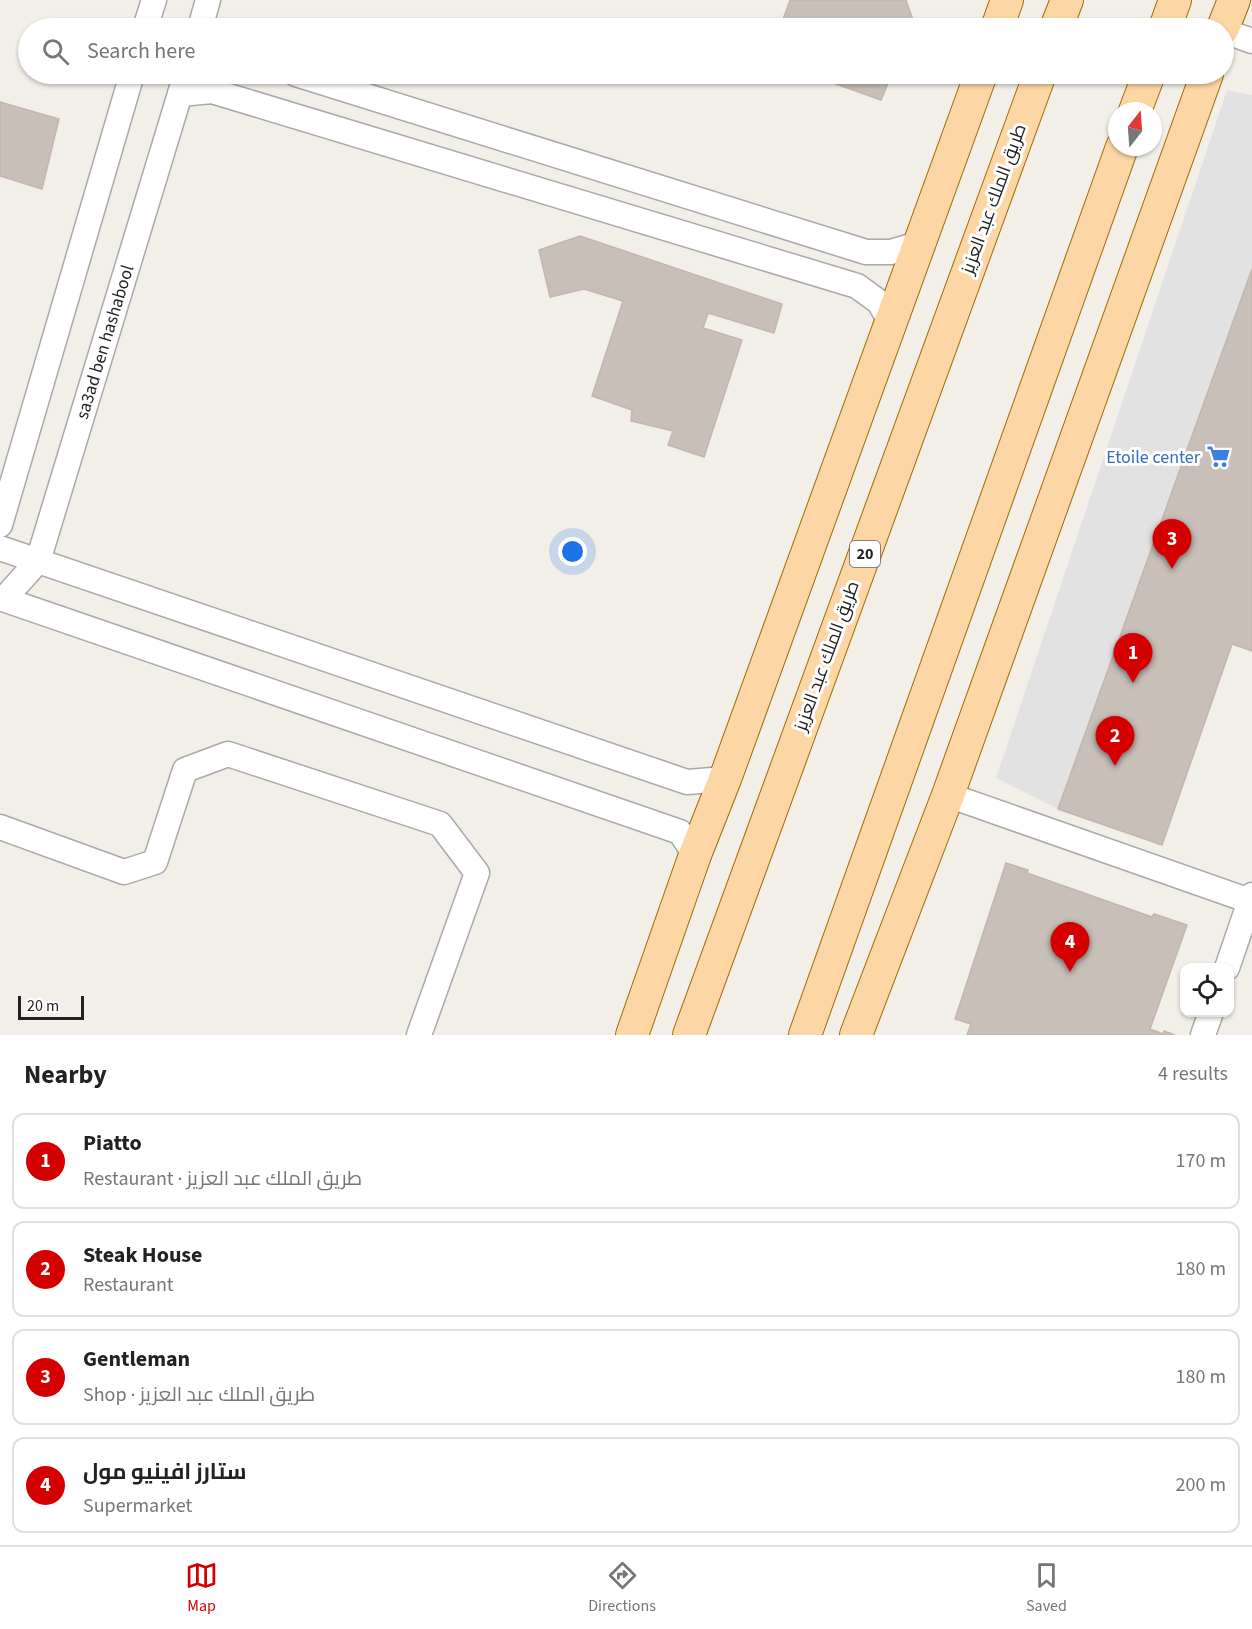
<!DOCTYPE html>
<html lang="en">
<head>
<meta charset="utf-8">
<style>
	body { margin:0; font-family:"Source Sans 3",Cairo,sans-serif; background:#f2f2f2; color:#222 }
	.controls { position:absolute; right:18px; bottom:18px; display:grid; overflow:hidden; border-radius:12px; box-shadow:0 2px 4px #0004 }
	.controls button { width:54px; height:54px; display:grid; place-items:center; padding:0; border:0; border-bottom:2px solid #e0e0e0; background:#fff; color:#222; font:30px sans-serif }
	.compass { position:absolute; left:1108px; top:102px; width:54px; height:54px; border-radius:50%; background:#fff; box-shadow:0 2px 4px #0004; rotate:17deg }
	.scale { position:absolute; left:18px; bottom:15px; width:66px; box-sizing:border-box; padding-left:6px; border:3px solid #222; border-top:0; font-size:16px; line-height:21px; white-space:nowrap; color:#222; -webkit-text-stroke:4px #fff; paint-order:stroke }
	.you { position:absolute; left:573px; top:552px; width:21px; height:21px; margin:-15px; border:4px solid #fff; border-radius:50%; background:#1a73e8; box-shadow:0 0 0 9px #1a73e833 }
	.badge { display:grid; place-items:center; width:39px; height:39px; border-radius:50%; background:#d40000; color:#fff; font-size:20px; font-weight:700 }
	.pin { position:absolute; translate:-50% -50px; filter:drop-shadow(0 2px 3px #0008) }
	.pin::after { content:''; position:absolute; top:32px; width:21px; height:18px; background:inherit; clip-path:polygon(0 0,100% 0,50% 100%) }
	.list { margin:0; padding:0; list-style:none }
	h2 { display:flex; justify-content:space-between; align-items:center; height:78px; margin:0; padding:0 24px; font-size:26px }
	h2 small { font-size:20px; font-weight:400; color:#767676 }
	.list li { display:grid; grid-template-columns:39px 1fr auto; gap:18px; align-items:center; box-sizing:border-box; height:96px; margin:0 12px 12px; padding:0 12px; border:2px solid #e0e0e0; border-radius:12px }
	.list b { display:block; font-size:22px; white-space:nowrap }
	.list p { margin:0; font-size:20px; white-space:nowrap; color:#767676 }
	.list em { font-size:20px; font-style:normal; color:#767676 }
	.icon { flex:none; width:33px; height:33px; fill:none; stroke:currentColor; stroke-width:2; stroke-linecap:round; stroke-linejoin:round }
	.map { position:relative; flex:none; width:1252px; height:1035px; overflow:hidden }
	.search { position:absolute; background:#fff; box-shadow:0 2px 4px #0004; left:18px; right:18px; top:18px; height:66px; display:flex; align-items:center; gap:15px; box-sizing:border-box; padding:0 21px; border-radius:33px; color:#767676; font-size:22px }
	.sheet { height:510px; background:#fff }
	nav { display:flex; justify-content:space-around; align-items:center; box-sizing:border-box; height:84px; border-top:2px solid #e0e0e0; background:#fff; font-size:16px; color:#767676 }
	nav a { display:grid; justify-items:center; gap:3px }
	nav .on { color:#d40000 }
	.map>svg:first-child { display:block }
	.parking { fill:#e2e2e2 }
	.building { fill:#c7bfb8; stroke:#c4b6ab; stroke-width:1.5 }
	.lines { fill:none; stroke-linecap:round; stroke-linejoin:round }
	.minor-casing { stroke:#a9a9a9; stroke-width:27 }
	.major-casing { stroke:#a06b00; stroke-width:34 }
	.minor { stroke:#fff; stroke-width:24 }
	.major { stroke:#fcd6a4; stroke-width:32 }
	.labels { text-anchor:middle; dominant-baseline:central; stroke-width:6; stroke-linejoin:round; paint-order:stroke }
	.shield { fill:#fff; stroke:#646464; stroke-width:1.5 }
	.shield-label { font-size:16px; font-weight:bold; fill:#222 }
	.street-label { font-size:18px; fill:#222; stroke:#fff }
	.shop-label { font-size:18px; fill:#366cbe; stroke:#fff; text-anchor:end }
</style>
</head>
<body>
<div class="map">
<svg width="1252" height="1035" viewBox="0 0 1252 1035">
	<rect width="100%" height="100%" fill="#f2efe9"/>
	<!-- parking -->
	<path class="parking" d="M1227,90l25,5v174l-194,540 -62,-31z"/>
	<!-- building -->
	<path class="building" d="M790,0h116l7,20 -3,8h-130z
		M808,74h84l-11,26z
		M0,102l59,17 -17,70 -42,-13z
		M580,236l202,68 -8,29 -66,-20 -5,15 39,12 -38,117 -36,-12 5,-14 -42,-10 1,-11 -40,-14 31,-95 -39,-12 -34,8 -11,-47z
		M1252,269v382l-20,-7 -70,201 -104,-36z
		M1006,863l22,7 -1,3 125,44 2,-3 33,11 -37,104 13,5 1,-3 11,4h-208l4,-11 -16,-5z"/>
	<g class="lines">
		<defs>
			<g id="minor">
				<path d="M145,28l9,-28"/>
				<path d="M200,28l8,-28"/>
				<path d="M1224,31l28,10"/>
				<path d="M296,74l570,178h25l30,-9"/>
				<path d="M180,94l32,-3 645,195 22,16 12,21"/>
				<path d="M0,525l132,-451"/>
				<path d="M0,548l687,234 38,-3"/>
				<path d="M0,598l680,234 15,23"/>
				<path id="s1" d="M4,599l34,-38 148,-487"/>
				<path d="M948,795l302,106"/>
				<path d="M0,827l124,45 31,-10 30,-92 43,-16 212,70 37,49 -58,162"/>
				<path d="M1227,968l25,-73"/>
				<path d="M1203,1035l8,-23"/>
			</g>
			<path id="major" d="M997,28l10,-28
				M1056,28l11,-28
				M1165,28l10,-28
				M1223,28l11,-28
				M1135,111l14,-37
				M632,1035l63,-180 30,-76 256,-705
				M689,1035l351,-961
				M805,1035l317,-888
				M856,1035l92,-240 259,-721"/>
		</defs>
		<!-- minor casing -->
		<use href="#minor" class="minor-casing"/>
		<!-- major casing -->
		<use href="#major" class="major-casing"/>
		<!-- minor -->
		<use href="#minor" class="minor"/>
		<!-- major -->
		<use href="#major" class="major"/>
	</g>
	<!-- icons -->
	<defs>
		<symbol id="supermarket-bare" viewBox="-9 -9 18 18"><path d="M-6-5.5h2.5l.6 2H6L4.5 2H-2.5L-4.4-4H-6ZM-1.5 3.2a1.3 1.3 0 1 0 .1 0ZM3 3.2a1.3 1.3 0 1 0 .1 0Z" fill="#3f7fe0" stroke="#fff" stroke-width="2.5" paint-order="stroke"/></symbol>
	</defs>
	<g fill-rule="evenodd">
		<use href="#supermarket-bare" x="1202" y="440" width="33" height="33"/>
	</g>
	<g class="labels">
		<!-- shield labels -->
		<rect class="shield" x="850" y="541" width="30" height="26" rx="4.5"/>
		<g class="shield-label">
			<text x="865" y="554">20</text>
		</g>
		<!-- street labels -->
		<g class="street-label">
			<text transform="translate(994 199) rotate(-70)">طريق الملك عبد العزيز</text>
			<text stroke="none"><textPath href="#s1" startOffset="280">sa3ad ben hashabool</textPath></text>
			<text transform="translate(827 656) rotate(-70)">طريق الملك عبد العزيز</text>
		</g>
		<!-- shop labels -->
		<g class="shop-label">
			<text x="1200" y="457">Etoile center</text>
		</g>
	</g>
</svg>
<div class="controls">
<button><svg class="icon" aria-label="locate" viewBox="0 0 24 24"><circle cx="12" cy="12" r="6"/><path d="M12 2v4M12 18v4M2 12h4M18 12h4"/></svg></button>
</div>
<svg class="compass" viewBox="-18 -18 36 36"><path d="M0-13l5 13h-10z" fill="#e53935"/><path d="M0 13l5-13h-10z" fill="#767676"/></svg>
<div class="scale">20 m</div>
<div class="you"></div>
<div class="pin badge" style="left:1133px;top:683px">1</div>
<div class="pin badge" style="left:1115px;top:766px">2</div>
<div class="pin badge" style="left:1172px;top:569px">3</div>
<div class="pin badge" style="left:1070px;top:972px">4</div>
<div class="search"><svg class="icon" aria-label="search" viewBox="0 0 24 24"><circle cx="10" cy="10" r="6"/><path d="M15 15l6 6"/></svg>Search here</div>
</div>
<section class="sheet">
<h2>Nearby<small>4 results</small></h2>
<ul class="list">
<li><span class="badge">1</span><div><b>Piatto</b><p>Restaurant · طريق الملك عبد العزيز</p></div><em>170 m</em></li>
<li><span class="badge">2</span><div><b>Steak House</b><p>Restaurant</p></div><em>180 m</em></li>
<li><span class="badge">3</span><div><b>Gentleman</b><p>Shop · طريق الملك عبد العزيز</p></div><em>180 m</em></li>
<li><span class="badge">4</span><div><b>ستارز افينيو مول</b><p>Supermarket</p></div><em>200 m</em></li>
</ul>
</section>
<nav>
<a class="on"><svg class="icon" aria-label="map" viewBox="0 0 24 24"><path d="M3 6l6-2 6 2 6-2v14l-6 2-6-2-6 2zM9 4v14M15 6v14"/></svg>Map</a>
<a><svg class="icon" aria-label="directions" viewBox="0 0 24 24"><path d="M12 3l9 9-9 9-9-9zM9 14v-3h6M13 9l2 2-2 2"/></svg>Directions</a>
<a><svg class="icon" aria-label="saved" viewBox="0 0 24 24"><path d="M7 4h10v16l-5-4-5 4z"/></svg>Saved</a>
</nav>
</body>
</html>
